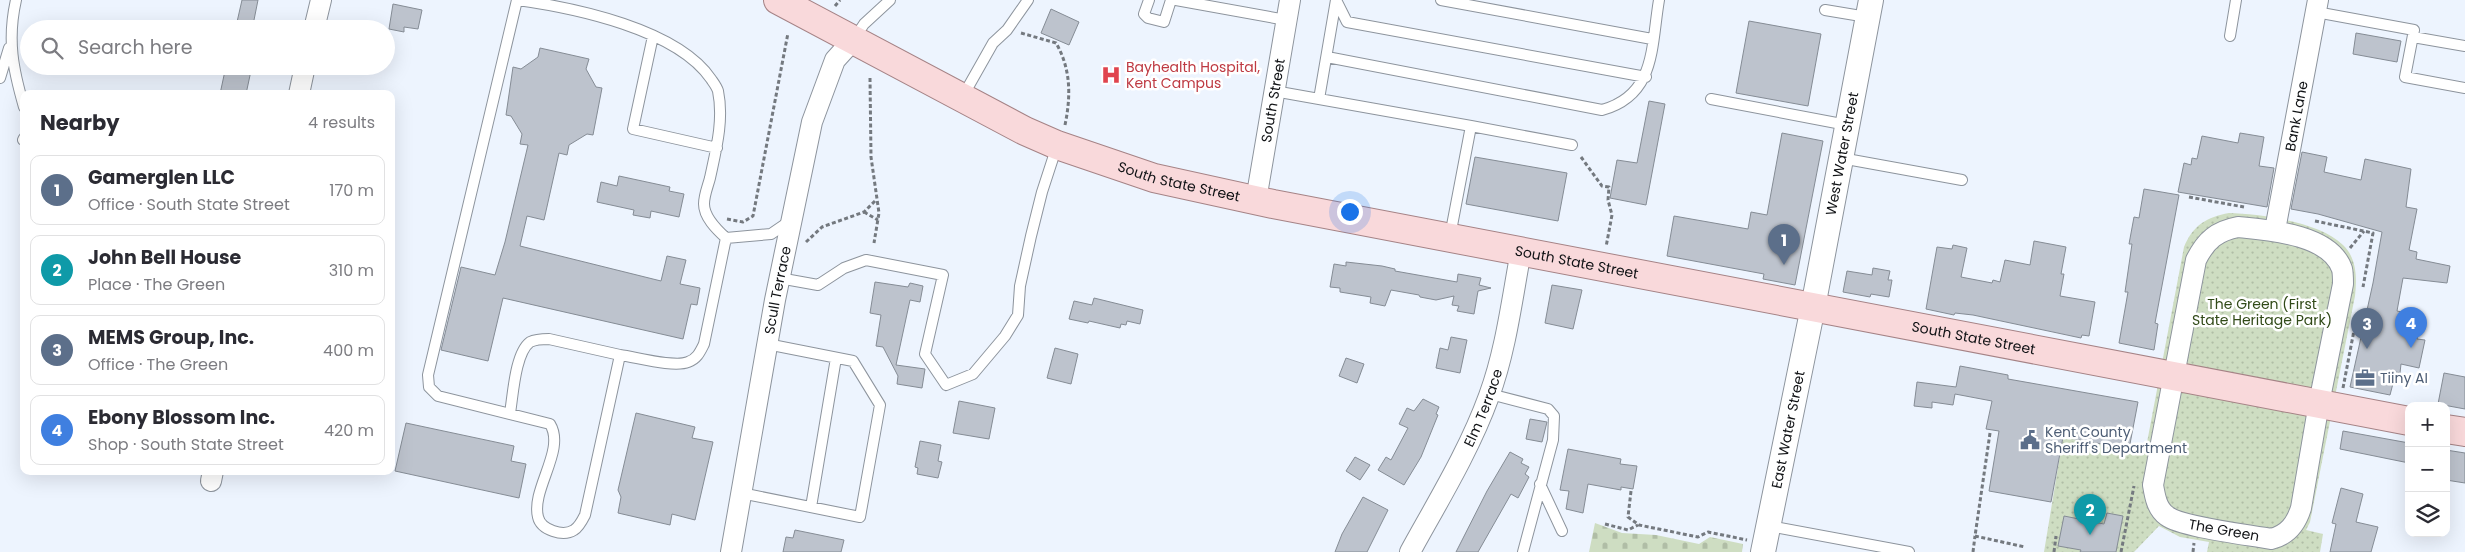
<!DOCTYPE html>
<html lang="en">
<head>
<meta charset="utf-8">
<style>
	body { margin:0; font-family:Poppins,sans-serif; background:#f2f2f3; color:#2b2b33 }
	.controls { position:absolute; right:15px; bottom:15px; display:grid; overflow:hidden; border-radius:10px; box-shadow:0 5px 20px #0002 }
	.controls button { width:45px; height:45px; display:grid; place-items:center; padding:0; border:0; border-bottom:1px solid #e1e1e2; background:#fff; color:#2b2b33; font:25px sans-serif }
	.you { position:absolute; left:1349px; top:211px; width:18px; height:18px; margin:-12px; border:4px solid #fff; border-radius:50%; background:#1a73e8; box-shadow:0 0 0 8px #1a73e833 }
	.badge { display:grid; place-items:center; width:32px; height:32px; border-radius:50%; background:#8e630a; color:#fff; font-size:16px; font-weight:700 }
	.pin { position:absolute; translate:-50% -41px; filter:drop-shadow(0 1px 2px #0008) }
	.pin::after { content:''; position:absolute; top:26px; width:18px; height:15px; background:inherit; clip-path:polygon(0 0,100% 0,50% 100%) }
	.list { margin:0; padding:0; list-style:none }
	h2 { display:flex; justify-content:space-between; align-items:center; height:65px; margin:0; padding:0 20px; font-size:21px }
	h2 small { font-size:16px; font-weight:400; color:#7c7c81 }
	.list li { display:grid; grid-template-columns:32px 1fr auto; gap:15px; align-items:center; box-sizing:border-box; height:70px; margin:0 10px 10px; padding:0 10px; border:1px solid #e1e1e2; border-radius:10px }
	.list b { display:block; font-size:19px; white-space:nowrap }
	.list p { margin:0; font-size:16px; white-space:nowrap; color:#7c7c81 }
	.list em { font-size:16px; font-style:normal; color:#7c7c81 }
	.icon { flex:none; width:28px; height:28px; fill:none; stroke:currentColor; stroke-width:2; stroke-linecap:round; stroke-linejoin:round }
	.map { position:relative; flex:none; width:2465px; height:552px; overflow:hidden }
	.search { position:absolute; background:#fff; box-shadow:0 5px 20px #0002; left:20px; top:20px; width:375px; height:55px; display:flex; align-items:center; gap:12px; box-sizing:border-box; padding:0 18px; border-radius:28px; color:#7c7c81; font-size:19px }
	.panel { position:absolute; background:#fff; box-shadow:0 5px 20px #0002; left:20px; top:90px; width:375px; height:385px; border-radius:10px }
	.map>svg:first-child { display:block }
	.grass { fill:url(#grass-dots) }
	.cemetery { fill:url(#cemetery-stones) }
	.building { fill:#bdc3cd; stroke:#858c95 }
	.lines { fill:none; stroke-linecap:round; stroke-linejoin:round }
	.service-casing { stroke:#8d949d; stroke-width:12 }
	.minor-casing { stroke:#8d949d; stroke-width:22 }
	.tertiary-casing { stroke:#8d949d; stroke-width:26 }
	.primary-casing { stroke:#a58386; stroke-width:30 }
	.path { stroke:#74797f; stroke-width:3; stroke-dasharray:4 2.5; stroke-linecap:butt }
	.service { stroke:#fff; stroke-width:10 }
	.minor { stroke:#fff; stroke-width:20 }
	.tertiary { stroke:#fff; stroke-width:24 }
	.primary { stroke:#f9d9db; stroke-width:28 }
	.labels { text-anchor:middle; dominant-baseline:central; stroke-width:5; stroke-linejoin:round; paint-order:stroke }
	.health-label { font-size:14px; fill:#be3a42; stroke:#fff; text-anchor:start }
	.street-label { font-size:14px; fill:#101215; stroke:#fff }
	.park-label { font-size:14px; fill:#314a18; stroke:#fff }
	.service-label { font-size:14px; fill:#4e5e75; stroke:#fff; text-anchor:start }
</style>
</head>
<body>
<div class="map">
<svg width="2465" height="552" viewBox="0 0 2465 552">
	<defs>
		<pattern id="grass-dots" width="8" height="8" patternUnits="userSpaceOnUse" patternTransform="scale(1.25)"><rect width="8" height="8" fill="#ceddc2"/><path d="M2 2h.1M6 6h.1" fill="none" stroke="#b0bda6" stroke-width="1.8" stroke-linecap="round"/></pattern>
		<pattern id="cemetery-stones" width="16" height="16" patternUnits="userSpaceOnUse" patternTransform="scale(1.25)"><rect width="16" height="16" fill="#ceddc2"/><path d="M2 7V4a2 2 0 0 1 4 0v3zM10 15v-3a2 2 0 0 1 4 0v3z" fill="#b0bda6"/></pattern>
	</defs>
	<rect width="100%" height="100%" fill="#edf4fe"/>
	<!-- grass -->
	<path class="grass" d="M2229,213c32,1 91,9 114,32 14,13 14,34 12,51l-45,226 -4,8 17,4 -3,18h-113l2,-10 -29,-5 -21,-11 -25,26h-90l19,-115 82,16 39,-206c9,-22 23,-30 45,-34z"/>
	<!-- cemetery -->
	<path class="cemetery" d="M1595,523l27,10 34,2 43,9 11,-7 33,7 -1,8h-153z"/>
	<!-- building -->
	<path class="building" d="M242,0h16l-5,25 -16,-3z
		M393,4l29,6 -4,19 -14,-2v5l-15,-3z
		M1051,9l28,13 -10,23 -28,-12z
		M1749,21l72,13 -13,72 -72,-13z
		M2356,33l45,8 -4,21 -44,-8z
		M540,48l49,11 -3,10 10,18 6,1 -9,47 -6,-1 -18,11 -2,10 -8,-2 -15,67 -17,-4 -7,30 141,35 6,-25 19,4 -6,24 20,4 -3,17 -6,-1 -8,35 -180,-41 -15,63 -47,-11 20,-83 34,8 10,-33 23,-97 -8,-1 2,-10 -11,-18 -5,-1 7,-48 8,2 17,-12z
		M226,66h26l-6,28h-26z
		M1649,101l16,3 -19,101 -36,-7 7,-38 20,3z
		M1782,133l41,8 -28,144 -32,-6 1,-5 -97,-18 7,-40 74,13 3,-17 16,3z
		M2240,133l24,4 -5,29 15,2 -7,39 -89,-15 6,-29 7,2 1,-7 5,1 5,-23 36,7z
		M2302,152l25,5 -3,15 37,8 4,-21 46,10 -5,38 11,2 -8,41 8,2 -1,7 34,7 -3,17 -44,-5 -6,33 24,5 -4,23 8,1 -6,28 -18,-4 -1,9 -4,-1 -6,23 -40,-8 23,-104 9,-51 -64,-18 -27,-5z
		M1475,157l92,16 -9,48 -92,-17z
		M619,176l51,11 -1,4 15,3 -5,23 -28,-6 -1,7 -17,-3 1,-5 -37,-8 4,-20 16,4z
		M2144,189l35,6 -24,128 3,1 -4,26 -35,-7 9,-51h-3l7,-48h-3l5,-27 5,1z
		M2034,241l32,6 -5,27h3l-4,22 35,6 -6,34 -7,-1 -1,3 -108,-23 -18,-2 -1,2 -28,-6 11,-62 15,2 1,-4 14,3 -6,29 31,6 1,-3 7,2 5,-22 25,5z
		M1346,262l36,4 13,3v2l62,11 1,-8 23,4 -2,7 12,3 -13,3 -4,23 -17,-3 2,-5 -7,-1 2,-9 -18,4 -16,-3 -1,-2 -28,-5 -6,16 -15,-3 1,-6 -31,-5v-4l-10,-1 4,-23 12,2z
		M1873,268l17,3 -2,9h4l-3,17 -18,-3 -1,3 -27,-5 4,-21 25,4z
		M875,282l33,5 2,-4 13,3 -3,16 -10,-2 -14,65 29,4 -3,19 -25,-4 1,-8 -15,-29 -7,-1 5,-31 -11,-2z
		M1552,285l30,5 -9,39 -28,-6z
		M1094,298l49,12 -3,14 -13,-3 -1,4 -5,-1 -1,4 -31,-7 -1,2 -19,-4 5,-18 18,4z
		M1451,337l16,3 -7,33 -24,-5 4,-20 8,2z
		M1055,348l23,6 -7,30 -24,-6z
		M1346,358l18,6 -7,19 -18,-7z
		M1960,366l48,9v4l130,23 -9,47 -66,-12 -12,65 -62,-11 10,-60 -13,-2 6,-28 -37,-7 -2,11 -21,-3v6l-18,-2 3,-24 39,5z
		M2444,373l21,4v32l-27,-5z
		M1423,399l16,8 -3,7 2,1 -17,42 -17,28 -26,-15 8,-13 5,3 17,-32 -9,-4 8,-16 7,3z
		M959,401l36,7 -6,31 -36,-6z
		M636,413l59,14 -3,11 21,4 -18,78 -23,-6 -2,11 -52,-12 3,-16 -3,-7z
		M1530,419l17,3 -5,20 -16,-3z
		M406,423l108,23 -3,15 15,3 -7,34 -124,-27z
		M2343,431l66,12v20l-69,-14z
		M920,441l21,4 -3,16 4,1 -4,16 -21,-4 1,-6 -3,-1z
		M1568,449l53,10 -1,5 17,2 -4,23 -12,-2v3l-33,-6 -5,29 -17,-4 3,-18 -9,-1z
		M2446,450l19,3v30l-19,-3z
		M1510,452l13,7 -2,4 8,4 -4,7 4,3 -11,21 -7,-4 -33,58h-22l31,-61z
		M1355,457l15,8 -10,15 -14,-9z
		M2341,488l22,6 -7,28 22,5 -7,25h-41l6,-28 -4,-1z
		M1363,497l25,13 -21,42h-32l7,-18z
		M2107,513l16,3 -7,36h-36l1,-2 -23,-4 6,-30 40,8z
		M795,530l49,10 -3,12h-58l3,-15 7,1z"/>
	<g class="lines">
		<defs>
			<path id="service" d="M16,0c-9,40 -3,69 8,107
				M517,0l-89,375 1,12 9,9 112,28c16,26 -19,65 -12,93 3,13 25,20 36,13 5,-3 8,-9 11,-15l35,-160c16,2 54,13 68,7 9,-3 12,-10 16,-18l22,-106c-10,-9 -22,-21 -22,-34 0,-9 4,-18 6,-26 6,-28 14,-58 8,-87 -1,-4 -5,-9 -7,-12 -34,-50 -136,-71 -193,-79
				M1149,0l-5,14 4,4 16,4 7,-22
				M1176,0l110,20
				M1336,0l11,22 299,55
				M1441,0l211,39
				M1825,10l42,7
				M2316,12l98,18 -9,47 60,11
				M653,36l-20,93 84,19
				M2230,36l6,-36
				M2413,37l52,9
				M854,39l10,-15 26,-24
				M1327,57l275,53c54,-15 49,-63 57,-110
				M0,78l9,-30
				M1274,91l197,35
				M963,96l30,-53 14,-13 21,-30
				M1319,99l17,-99
				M1711,99l136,26
				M23,140l1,-2
				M1841,158l121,22
				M1450,236l21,-110 101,19
				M726,238l45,-4 19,-13
				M779,278l39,7 26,-17 22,-8 77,15 -18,79 21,31 27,-11 32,-38 13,-21 2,-29 11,-50 11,-44 15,-46
				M1490,394l58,15 6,7 -1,24 -30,112
				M510,413c3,-17 5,-60 20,-71 6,-3 13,-3 19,-3l71,16
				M1540,484l22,47
				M741,493l119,24 20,-112 -27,-44 -86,-17
				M811,507l25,-149
				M1769,526l140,26"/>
			<g id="minor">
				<path d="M314,29l7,-29"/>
				<path d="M299,94l6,-28"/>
				<path id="s1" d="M1256,200l34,-200"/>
				<path d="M2238,227c30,3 92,7 104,42 1,4 1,11 1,15l-24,119 -18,105c-5,16 -13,27 -30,31 -21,-4 -90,-12 -104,-23 -10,-7 -12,-19 -14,-31l43,-225c10,-20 21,-29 42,-33z"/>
				<path id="s2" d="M2275,230l43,-230"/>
				<path d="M211,481l2,-10"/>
				<path id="s3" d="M731,552l44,-252 37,-178 23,-62 19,-21"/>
				<path id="s4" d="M1410,552c28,-51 59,-101 79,-156 17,-46 23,-97 32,-145"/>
			</g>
			<g id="tertiary">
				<path id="s5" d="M1763,552l50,-245 58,-307"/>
			</g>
			<g id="primary">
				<path id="s6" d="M778,0l247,131 32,14 97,33 119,26 1136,217"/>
				<path d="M2446,429l19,3"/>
			</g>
		</defs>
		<!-- service casing -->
		<use href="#service" class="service-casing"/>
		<!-- minor casing -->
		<use href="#minor" class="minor-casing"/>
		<!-- tertiary casing -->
		<use href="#tertiary" class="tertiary-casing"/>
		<!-- primary casing -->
		<use href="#primary" class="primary-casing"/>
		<!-- path -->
		<path class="path" d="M835,6l5,-6
			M1021,33l35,10c15,26 15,53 9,82
			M870,78l1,79 8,56 -5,30
			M1581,157l21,29 7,1 -1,13 4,15 -6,32
			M2189,197l55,10
			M864,212l14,8
			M727,219l16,3 10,-6 35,-183
			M2315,221l58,12 -10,54
			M806,242l16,-15 42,-15 12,-12
			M2350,248l14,-17
			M2343,388l13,-68
			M1990,433l-15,103 50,11
			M1631,491l-3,26 11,8 59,12 10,-5 39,8
			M1605,524l23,6 10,-5
			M1973,552l2,-16
			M2054,552l2,-16
			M2121,552l13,-66
			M2193,552l1,-9"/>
		<!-- service -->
		<use href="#service" class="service"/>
		<!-- minor -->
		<use href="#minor" class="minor"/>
		<!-- tertiary -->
		<use href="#tertiary" class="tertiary"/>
		<!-- primary -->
		<use href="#primary" class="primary"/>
	</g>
	<!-- icons -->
	<defs>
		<symbol id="hospital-bare" viewBox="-9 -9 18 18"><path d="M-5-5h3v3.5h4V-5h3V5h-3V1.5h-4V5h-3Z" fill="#e0444e" stroke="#fff" stroke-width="2.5" paint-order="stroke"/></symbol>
		<symbol id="office-bare" viewBox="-9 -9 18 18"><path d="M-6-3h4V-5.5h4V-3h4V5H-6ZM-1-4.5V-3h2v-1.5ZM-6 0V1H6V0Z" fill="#5c6f8a" stroke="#fff" stroke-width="2.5" paint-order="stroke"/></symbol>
		<symbol id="civic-bare" viewBox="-9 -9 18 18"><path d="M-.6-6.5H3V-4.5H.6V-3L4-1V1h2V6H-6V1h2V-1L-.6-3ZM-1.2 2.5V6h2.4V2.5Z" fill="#5c6f8a" stroke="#fff" stroke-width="2.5" paint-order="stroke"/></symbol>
	</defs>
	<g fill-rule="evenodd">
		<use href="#hospital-bare" x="1097" y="61" width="28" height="28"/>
		<use href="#office-bare" x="2351" y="364" width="28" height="28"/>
		<use href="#civic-bare" x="2016" y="426" width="28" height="28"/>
	</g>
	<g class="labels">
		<!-- health labels -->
		<g class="health-label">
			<text x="1126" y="67">Bayhealth Hospital,<tspan x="1126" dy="16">Kent Campus</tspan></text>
		</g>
		<!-- street labels -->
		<g class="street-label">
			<text stroke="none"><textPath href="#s1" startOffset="101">South Street</textPath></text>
			<text stroke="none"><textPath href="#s2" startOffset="116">Bank Lane</textPath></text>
			<text stroke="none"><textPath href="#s5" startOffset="406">West Water Street</textPath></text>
			<text stroke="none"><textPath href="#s6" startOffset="442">South State Street</textPath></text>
			<text stroke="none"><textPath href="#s6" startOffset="848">South State Street</textPath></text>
			<text stroke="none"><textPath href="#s3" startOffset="266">Scull Terrace</textPath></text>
			<text stroke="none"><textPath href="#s6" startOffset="1252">South State Street</textPath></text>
			<text stroke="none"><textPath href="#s4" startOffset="162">Elm Terrace</textPath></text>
			<text stroke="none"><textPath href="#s5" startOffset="125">East Water Street</textPath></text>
			<text transform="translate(2224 530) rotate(10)">The Green</text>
		</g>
		<!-- park labels -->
		<g class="park-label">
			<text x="2262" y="304">The Green (First<tspan x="2262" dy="16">State Heritage Park)</tspan></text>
		</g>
		<!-- service labels -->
		<g class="service-label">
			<text x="2380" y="378">Tiiny AI</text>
			<text x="2045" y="432">Kent County<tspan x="2045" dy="16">Sheriff's Department</tspan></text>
		</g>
	</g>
</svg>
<div class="controls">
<button>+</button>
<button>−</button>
<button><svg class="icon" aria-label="layers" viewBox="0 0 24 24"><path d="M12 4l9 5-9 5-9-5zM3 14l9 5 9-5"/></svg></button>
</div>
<div class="you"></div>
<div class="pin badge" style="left:1784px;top:265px;background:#5c6f8a">1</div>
<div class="pin badge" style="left:2090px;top:535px;background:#0f9aa8">2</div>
<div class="pin badge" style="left:2367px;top:349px;background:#5c6f8a">3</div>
<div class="pin badge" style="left:2411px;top:348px;background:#3f7fe0">4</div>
<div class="search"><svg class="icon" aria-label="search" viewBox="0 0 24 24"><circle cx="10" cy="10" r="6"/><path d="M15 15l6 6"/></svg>Search here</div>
<section class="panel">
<h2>Nearby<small>4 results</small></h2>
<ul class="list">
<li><span class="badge" style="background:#5c6f8a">1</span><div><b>Gamerglen LLC</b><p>Office · South State Street</p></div><em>170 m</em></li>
<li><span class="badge" style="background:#0f9aa8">2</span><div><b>John Bell House</b><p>Place · The Green</p></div><em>310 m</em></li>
<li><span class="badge" style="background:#5c6f8a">3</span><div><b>MEMS Group, Inc.</b><p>Office · The Green</p></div><em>400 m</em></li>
<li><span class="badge" style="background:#3f7fe0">4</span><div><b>Ebony Blossom Inc.</b><p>Shop · South State Street</p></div><em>420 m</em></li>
</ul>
</section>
</div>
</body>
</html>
